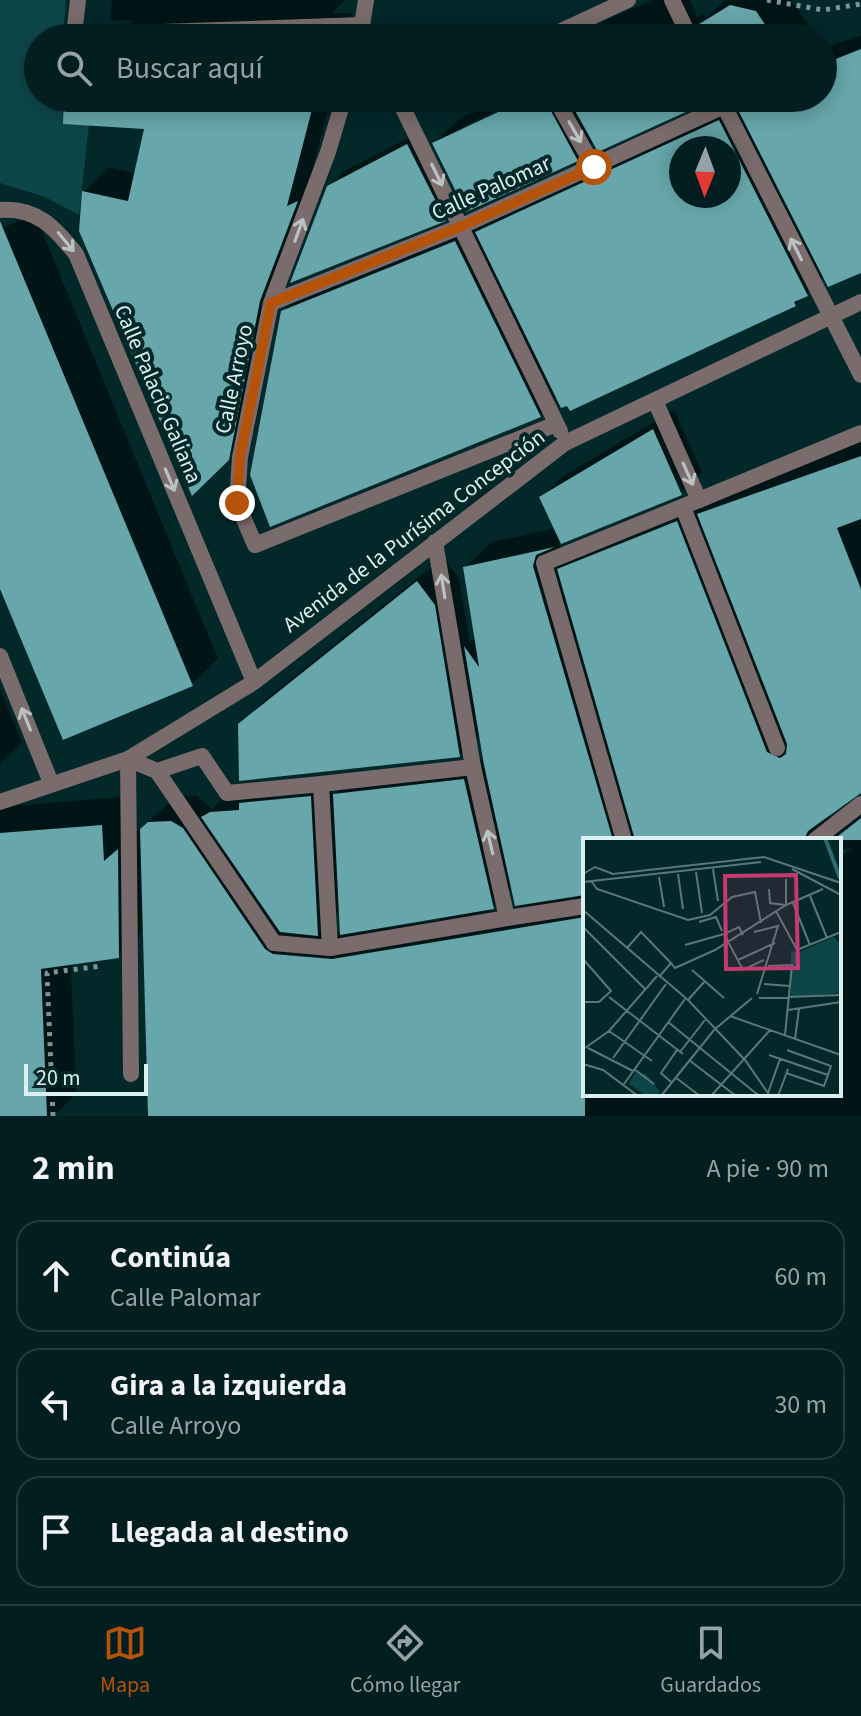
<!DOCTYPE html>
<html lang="es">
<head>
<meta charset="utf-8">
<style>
	body { margin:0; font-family:"Source Sans 3",sans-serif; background:#0c2729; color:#f1f3f6 }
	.compass { position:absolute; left:669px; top:136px; width:72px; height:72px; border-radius:50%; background:#021e20; box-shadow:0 4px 20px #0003; rotate:181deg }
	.scale { position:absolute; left:24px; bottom:20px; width:124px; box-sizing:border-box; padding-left:8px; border:4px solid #ddf0f1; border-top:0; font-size:22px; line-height:28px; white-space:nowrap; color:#ddf0f1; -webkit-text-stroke:6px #03282a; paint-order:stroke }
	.stop { position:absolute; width:24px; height:24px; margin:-18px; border:6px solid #b45309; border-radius:50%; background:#fff }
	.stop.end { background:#b45309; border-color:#fff; box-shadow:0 2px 8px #0008 }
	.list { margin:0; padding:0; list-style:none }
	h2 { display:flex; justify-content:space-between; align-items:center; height:104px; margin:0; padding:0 32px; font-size:34px }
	h2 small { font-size:26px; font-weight:400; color:#96a2a5 }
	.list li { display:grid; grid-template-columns:52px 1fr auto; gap:24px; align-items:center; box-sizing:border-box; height:112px; margin:0 16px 16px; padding:0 16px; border:2px solid #233c3e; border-radius:24px }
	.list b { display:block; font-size:30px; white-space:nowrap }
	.list p { margin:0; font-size:26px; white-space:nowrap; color:#96a2a5 }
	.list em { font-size:26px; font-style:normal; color:#96a2a5 }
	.icon { flex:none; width:44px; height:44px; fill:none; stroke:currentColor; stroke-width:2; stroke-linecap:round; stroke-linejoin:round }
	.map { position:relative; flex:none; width:861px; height:1116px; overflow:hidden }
	.search { position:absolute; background:#021e20; box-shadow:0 4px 20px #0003; left:24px; right:24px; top:24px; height:88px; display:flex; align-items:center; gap:20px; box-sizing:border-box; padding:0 28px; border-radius:44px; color:#96a2a5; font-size:30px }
	.sheet { height:488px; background:#021e20 }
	nav { display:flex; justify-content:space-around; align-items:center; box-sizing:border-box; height:112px; border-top:2px solid #233c3e; background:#021e20; font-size:22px; color:#96a2a5 }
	nav a { display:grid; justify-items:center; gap:4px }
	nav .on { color:#b45309 }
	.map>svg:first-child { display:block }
	.green { fill:#0d4649 }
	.shadow { fill:#0007; fill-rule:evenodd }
	.building { fill:#67a6aa; fill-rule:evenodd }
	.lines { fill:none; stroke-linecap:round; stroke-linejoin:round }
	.path { stroke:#7a9596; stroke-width:5; stroke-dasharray:4 6; stroke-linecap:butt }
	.service { stroke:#7a6c6c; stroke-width:16 }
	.pedestrian { stroke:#7a6c6c; stroke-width:16 }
	.minor { stroke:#7a6c6c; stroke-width:16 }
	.oneway { stroke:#bac2c2 }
	.route { stroke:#b45309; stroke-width:10 }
	.labels { text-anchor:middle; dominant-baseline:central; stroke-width:8; stroke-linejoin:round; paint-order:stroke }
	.street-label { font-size:22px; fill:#ddf0f1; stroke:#03282a }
	.inset-river { fill:none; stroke:#2b6b6f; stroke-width:4 }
	.inset-road { fill:none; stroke:#5a787a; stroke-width:2 }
	.view { fill:#c63872; fill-opacity:0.15; stroke:#c63872; stroke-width:4 }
	.inset-edge { fill:none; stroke:#ddf0f1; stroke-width:4 }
</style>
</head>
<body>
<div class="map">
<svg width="861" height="1116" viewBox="0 0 861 1116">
	<rect width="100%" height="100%" fill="#03282a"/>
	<!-- green -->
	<path class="green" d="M0,0h66l-3,38h-25v60h54l-13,117 -36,-19 -43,-13z"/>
	<!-- shadow -->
	<path class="shadow" d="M112,0h233l-13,13h20l-6,25h-231l18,-18 -23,1z
		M652,0h38l7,17 6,-4 3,5 19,-18h66l26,38h-231l16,-16z
		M861,35v236l-36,5 -30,28 -224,104 -13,-11 -18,18 -258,-103 27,-26 172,-70 4,9 18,-18 232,-109h88v-50zM681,148h48v48h-48z
		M96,98h235l-46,176 -31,158 -62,61 -108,-301 25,-25 27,6 11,-46z
		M503,98h20l-61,29v4l71,-33h176l-115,43 -17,18 -143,-16 26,-25z
		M422,131l37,74 -15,14 -115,-32 15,-16z
		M35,214l183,445 -26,25 -192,-101v-354z
		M674,410l28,62 -21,21 -122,50 6,21 20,-19 117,-48 4,10 19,-18 136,-48v353l-7,-1 -22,18 -2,9 8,6 11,-2 12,-9v301h-711l-7,-185 -25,25 -47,7 5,131 -22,22h-54v-309l131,-11 3,38 42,-37 21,-1 15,13 13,-13 106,-20 1,21 24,-23 129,-15 -4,-25 -22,21 -219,-30 26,-26 178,-142 15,22 11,63 6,-6 -11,-68 26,-26 65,-14 -14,-30 20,-21zM585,840h254v10l13,-2 -13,11v235h-254zM513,887l5,20 -30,5zM341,910l1,23 -22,-2zM439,916l1,4 -92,13z
		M0,689l22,53 -22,22z"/>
	<!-- building -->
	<path class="building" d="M730,5l26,6 18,27h-73l-5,-12z
		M861,49v224l-33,14 -96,-189h91v-34z
		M64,98h251l-28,108 11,-5 -38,100 -31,159 -37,36 -113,-265 3,-40 46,10 16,-72 -81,-5z
		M528,98h16l34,63 -112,51 -34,-69z
		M568,98h141l1,3 -112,51z
		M719,120l89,176 -14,6 2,4 -226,105 -3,-5 -6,2 -86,-176zM681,148h48v48h-48z
		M407,144l39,77 -156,62 37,-97z
		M0,221l193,465 -130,54 -63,-151z
		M455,241l86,176 -271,110 -20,-52 31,-164z
		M653,429l29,66 -121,49 -22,-47z
		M861,456v63l-24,9 24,61v204l-53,38 -4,9h-169l-78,-271 120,-48 90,231 13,6 6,-4 1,-10 -90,-230z
		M555,547l-19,8 -3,11 80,274h-28v55l-70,11 -31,-141 -20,-119 15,21 -16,-100z
		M417,581l18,24 25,152 -221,24 -1,-57z
		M464,779l30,130 -154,26 -7,-141z
		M311,796l7,140 -38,-4 -79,-115 9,-5 29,-2v-7z
		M861,818v22h-28z
		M171,821l12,7 82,121 8,5 59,5 253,-42v199h-437l-8,-287 8,-7z
		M102,825l2,36 14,-12 1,109 -78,11 6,147h-47v-283z"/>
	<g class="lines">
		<!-- path -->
		<path class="path" d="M767,0l56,10 38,-6
			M53,1116l-6,-143 54,-7"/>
		<!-- service -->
		<path class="service" d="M683,507l94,241
			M624,840l-80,-277 155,-63"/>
		<!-- pedestrian -->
		<path class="pedestrian" d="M321,784l152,-17
			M274,943l56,5 177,-30"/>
		<!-- minor -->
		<path class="minor" d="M78,0l-4,35 288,-10
			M672,0l18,38
			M360,38l6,-38
			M546,38l82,-38
			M344,98l-16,54 -57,151 -31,154 -3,46 18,42 301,-121
			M398,98l162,333
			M555,98l39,69
			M720,98l141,277
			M0,210c37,-3 55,18 76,44l178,428
			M271,303l191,-77 262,-120
			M656,403l43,97 162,-67
			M435,542l38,225 34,151 78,-12
			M0,656l51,127
			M157,771l117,172
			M0,802l128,-43 126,-77 311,-239 296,-141
			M815,840l46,-36
			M131,1074l-3,-315 29,12 45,-15 25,37 94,-9 9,164"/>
	</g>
	<!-- one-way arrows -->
	<defs><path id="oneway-shaft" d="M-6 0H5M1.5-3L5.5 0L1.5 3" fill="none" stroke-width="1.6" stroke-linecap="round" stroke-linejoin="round" transform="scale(2)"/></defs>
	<g class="oneway">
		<use href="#oneway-shaft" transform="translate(575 132) rotate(60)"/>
		<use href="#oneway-shaft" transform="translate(437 175) rotate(64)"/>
		<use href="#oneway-shaft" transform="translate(299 230) rotate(-70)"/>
		<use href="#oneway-shaft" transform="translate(66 242) rotate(50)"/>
		<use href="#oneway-shaft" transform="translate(796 249) rotate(-117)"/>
		<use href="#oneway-shaft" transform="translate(688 474) rotate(66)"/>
		<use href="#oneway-shaft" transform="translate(170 480) rotate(67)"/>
		<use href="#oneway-shaft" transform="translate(443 586) rotate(-99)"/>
		<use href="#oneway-shaft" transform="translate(26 719) rotate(-112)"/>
		<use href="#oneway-shaft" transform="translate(490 842) rotate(-103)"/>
	</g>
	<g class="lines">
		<!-- route -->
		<path class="route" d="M237,503l3,-46 31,-154 191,-77 132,-59"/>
	</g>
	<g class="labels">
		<!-- street labels -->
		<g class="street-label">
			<text transform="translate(491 188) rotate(-24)">Calle Palomar</text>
			<text transform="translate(234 379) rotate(-78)">Calle Arroyo</text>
			<text transform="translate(158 394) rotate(67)">Calle Palacio Galiana</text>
			<text transform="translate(414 531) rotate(-37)">Avenida de la Purísima Concepción</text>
		</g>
	</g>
	<!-- overview -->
	<g transform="translate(583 838)">
		<rect width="258" height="258" fill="#03282a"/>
		<path d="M251,99l7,7v49l-50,4v-47l6,3zM53,234l10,2 14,17 -4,5h-10l-17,-12z" fill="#0d4649"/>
		<path class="inset-river" d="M242,0l15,40"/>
		<path class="inset-road" d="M130,31l5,32M209,31l49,26M113,34l6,41M0,36l12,-7 18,7 151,-17 77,26M95,36l5,35M76,39l5,30M0,44l178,-20M9,44l5,7 91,31 22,-5 22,-18 23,-5 6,31M186,51l1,14 16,2v-26M227,58l17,42M210,65l17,42M0,72l105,90 57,60 25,36M193,73l21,39 44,-18M116,84l17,-5 6,14M0,89l62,62M171,94l24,-6 -21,68M160,97l-4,-8 -15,7 19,36 21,-10M102,107l39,-11M44,110l14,-16 30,31M0,121l28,32 -12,11h-16M155,122l37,-17M185,128l24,-1 -7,70M109,132l32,28M76,139l12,-14 4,5 40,-18 71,-45 37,-16M181,146l26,2M26,159l74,57M176,160l82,-3M105,162l17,-19M0,171v50M205,172l53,-8M147,178l111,39M85,184l90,73M26,193l43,30M212,201l4,-30M2,210l24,-17 48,-55M5,210l45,23M97,214l25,-32M186,217l59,20M30,220l53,-74M106,222l47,36M0,226l20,6 35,26M51,231l20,15M203,235l38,13 7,-20 -44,-16M92,239l25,19M88,244l-10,-9 16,-23M41,246l61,-85M185,255l12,-34M78,258l53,-66 38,-32M128,258l59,-66M195,258l10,-27"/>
		<path class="view" d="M213,37l2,93 -72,1 -1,-93z"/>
		<rect width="258" height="258" class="inset-edge"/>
	</g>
</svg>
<svg class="compass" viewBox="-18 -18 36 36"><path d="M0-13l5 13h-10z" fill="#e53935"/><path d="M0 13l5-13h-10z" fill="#96a2a5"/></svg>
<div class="scale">20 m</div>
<div class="stop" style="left:594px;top:167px"></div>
<div class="stop end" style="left:237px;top:503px"></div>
<div class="search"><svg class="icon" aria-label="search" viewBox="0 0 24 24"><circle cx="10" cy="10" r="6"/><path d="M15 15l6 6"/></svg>Buscar aquí</div>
</div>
<section class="sheet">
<h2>2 min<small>A pie · 90 m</small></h2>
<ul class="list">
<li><svg class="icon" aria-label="ahead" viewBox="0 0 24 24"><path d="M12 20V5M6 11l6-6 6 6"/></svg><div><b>Continúa</b><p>Calle Palomar</p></div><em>60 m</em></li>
<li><svg class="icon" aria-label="left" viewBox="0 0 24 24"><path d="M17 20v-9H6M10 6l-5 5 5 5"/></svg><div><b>Gira a la izquierda</b><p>Calle Arroyo</p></div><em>30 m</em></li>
<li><svg class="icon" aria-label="arrive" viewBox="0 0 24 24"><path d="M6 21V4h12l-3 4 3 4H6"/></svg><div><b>Llegada al destino</b></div></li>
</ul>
</section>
<nav>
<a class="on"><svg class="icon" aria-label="map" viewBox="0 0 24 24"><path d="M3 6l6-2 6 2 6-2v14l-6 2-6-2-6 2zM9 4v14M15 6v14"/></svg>Mapa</a>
<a><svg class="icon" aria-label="directions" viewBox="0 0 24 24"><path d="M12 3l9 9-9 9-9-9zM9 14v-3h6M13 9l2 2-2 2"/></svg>Cómo llegar</a>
<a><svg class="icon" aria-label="saved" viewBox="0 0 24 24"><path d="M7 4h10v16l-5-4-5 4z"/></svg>Guardados</a>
</nav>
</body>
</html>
